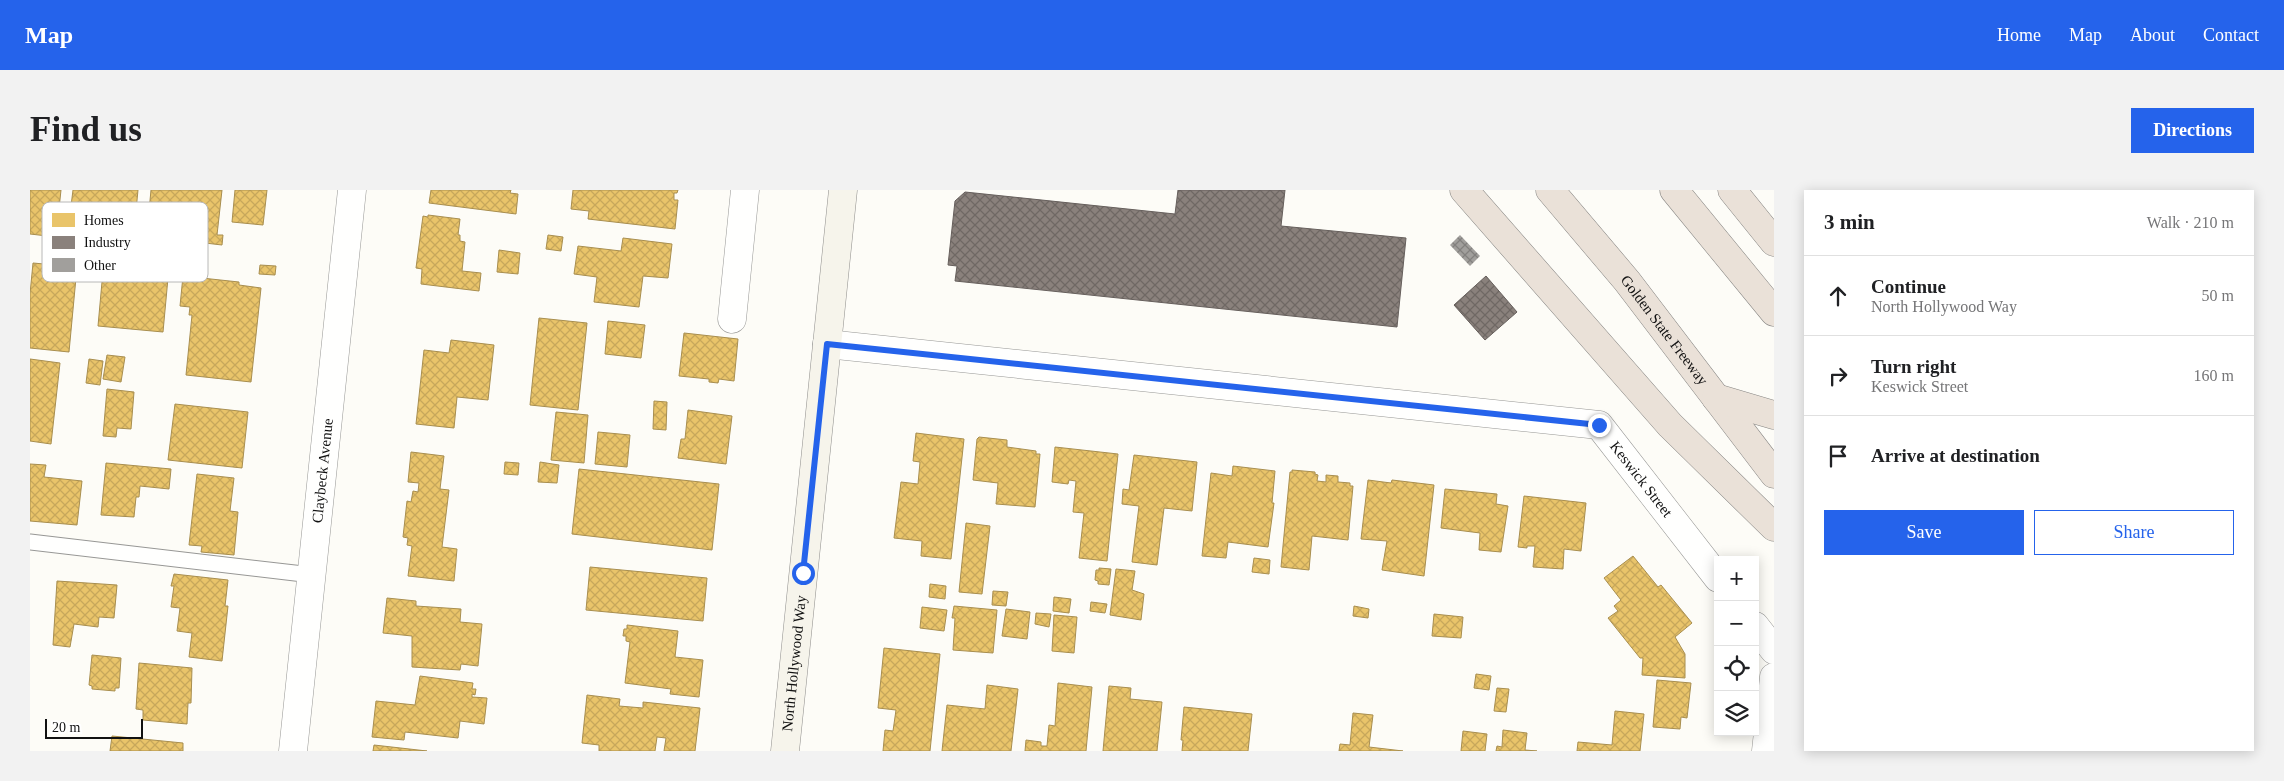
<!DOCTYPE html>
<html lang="en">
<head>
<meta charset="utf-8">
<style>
	body { margin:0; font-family:"Times New Roman",serif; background:#f2f2f2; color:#202124 }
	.controls { position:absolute; right:15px; bottom:15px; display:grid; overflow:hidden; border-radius:0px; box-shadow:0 2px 12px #0003 }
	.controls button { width:45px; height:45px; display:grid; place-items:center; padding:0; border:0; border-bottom:1px solid #e0e0e0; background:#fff; color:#202124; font:25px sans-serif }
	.scale { position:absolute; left:15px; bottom:12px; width:98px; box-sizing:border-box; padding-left:5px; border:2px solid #111; border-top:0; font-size:14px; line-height:18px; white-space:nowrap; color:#111; -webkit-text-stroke:4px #fff; paint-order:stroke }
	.stop { position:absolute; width:15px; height:15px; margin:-11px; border:4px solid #2563eb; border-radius:50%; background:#fff }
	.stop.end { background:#2563eb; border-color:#fff; box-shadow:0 1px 5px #0008 }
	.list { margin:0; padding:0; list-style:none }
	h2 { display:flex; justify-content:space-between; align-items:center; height:65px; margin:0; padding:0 20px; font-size:21px }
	h2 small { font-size:16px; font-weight:400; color:#757577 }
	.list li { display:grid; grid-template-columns:32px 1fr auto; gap:15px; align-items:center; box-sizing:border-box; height:80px; padding:0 20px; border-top:1px solid #e0e0e0 }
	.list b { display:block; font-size:19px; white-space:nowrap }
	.list p { margin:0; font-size:16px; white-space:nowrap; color:#757577 }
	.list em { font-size:16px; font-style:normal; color:#757577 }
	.actions { display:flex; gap:10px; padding:15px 20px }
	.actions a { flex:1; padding:11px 0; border:1px solid #2563eb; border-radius:0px; text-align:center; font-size:18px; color:#2563eb }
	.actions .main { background:#2563eb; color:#fff }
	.icon { flex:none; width:28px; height:28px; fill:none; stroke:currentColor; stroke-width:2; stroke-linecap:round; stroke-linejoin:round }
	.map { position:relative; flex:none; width:1744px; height:561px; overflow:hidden; border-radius:0px }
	header { display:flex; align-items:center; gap:30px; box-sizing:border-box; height:70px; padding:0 25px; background:#2563eb; color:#fff }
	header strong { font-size:24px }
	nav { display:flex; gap:28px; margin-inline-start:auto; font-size:18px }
	.intro { display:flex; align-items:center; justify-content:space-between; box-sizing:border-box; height:120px; padding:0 30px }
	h1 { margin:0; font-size:35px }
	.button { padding:12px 22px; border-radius:0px; background:#2563eb; color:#fff; font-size:18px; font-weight:700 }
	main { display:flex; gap:30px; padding:0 30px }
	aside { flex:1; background:#fff; border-radius:0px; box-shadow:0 2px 12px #0003 }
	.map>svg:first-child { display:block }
	.homes { fill:url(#homes-cross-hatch); stroke:#a88e4f }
	.industry { fill:url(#industry-cross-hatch); stroke:#665f5c }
	.building { fill:url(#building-cross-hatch) }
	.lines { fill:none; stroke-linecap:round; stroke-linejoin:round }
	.lane-casing { stroke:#979795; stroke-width:17 }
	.street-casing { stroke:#979795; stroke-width:29 }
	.secondary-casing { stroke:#8e8d8b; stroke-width:29 }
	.highway-casing { stroke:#858482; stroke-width:29 }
	.lane { stroke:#fffffe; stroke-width:15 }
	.street { stroke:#fffffe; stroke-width:28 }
	.secondary { stroke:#f6f4eb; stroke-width:28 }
	.highway { stroke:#eae1d8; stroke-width:28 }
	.route { stroke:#2563eb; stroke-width:6 }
	.labels { text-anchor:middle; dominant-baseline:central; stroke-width:5; stroke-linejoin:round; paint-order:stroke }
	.street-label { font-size:15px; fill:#111; stroke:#fff }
	.key { fill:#fff; stroke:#b8b8b8; stroke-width:1 }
	.key-label { font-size:14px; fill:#111 }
</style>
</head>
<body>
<header>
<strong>Map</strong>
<nav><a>Home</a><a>Map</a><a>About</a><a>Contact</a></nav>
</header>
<div class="intro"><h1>Find us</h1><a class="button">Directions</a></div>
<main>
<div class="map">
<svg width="1744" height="561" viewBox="0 0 1744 561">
	<defs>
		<pattern id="homes-cross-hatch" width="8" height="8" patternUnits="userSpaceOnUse" patternTransform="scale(1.25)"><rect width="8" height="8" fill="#e9c46a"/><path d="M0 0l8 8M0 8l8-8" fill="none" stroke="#c7a75b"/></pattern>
		<pattern id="industry-cross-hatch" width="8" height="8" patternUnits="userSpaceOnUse" patternTransform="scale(1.25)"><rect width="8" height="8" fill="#8a817c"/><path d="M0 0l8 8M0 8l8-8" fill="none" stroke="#6f6864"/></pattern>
		<pattern id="building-cross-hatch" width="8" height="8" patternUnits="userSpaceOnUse" patternTransform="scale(1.25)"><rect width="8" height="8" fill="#a19f9c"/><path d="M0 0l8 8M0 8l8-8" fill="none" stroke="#82807e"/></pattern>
	</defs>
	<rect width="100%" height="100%" fill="#fdfcf7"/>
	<!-- homes -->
	<path class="homes" d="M0,0h31l-5,47 -26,-3z
		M43,0h65l-3,31 -65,-7z
		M121,0h71l-5,45h6l-1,10 -17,-2 1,-6 -6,-2 -5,-1v6l-38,-4 1,-3 -11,-1z
		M205,0h32l-4,35 -31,-3z
		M401,0h80l-1,3 8,1 -2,20 -87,-11z
		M543,0h105l-1,3h-3v7h4l-3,29 -87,-10 1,-8 -18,-2z
		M398,25l32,4 -2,16h2v6l5,1 -3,29 19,2 -2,18 -58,-7 1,-15 -6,-1 7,-52 5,1z
		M518,45l15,2 -2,14 -15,-2z
		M593,48l49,6 -4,34 -25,-2 -4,31 -45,-5 3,-25 -23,-3 4,-28 43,5z
		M469,60l21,3 -2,21 -21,-2z
		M3,73l44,4 -8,85 -39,-4v-54z
		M230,75l16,1 -1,9 -16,-1z
		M73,81l65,7 -5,54 -65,-6z
		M153,86l56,6v3l22,3 -10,94 -65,-7 6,-60h-3l1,-8 -10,-1z
		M509,128l48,5 -9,87 -48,-5z
		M578,131l37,4 -4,33 -36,-4z
		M654,143l54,6 -4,42 -15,-2 -1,4 -9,-1v-3l-30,-3z
		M421,150l43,5 -6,55 -31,-3 -3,31 -38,-4 8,-74 25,3z
		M77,165l18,2 -4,25 -18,-3z
		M0,169l30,4 -9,81 -21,-3z
		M59,169l14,2 -3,24 -14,-2z
		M77,199l27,3 -3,37 -14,-1 -1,9 -13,-1z
		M624,211l13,1 -1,28 -13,-1z
		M145,214l73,8 -6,56 -74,-8z
		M658,220l44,6 -6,48 -48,-6 3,-19h4z
		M526,222l32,3 -4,48 -33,-3z
		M568,242l32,3 -3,32 -32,-3z
		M886,243l48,6 -13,120 -30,-3 1,-15 -28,-3 7,-56 17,2 2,-22 -7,-1z
		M949,247l28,3v7l29,4v3h4l-5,53 -39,-3 2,-21 -25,-3 4,-41z
		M1025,257l63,7 -11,107 -28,-3 5,-45 -11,-1 3,-31 -7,-1 -1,4 -16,-2z
		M381,262l33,4 -4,33 9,1 -7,57 15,2 -3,32 -46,-5 4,-30 -5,-1 1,-7 -5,-1 4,-36 4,1 2,-11 5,1 1,-9 -11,-1z
		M1104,265l63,7 -5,49 -28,-3 -7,57 -25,-3 7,-56 -17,-2 1,-15 6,1z
		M475,272l14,1 -1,12 -14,-1z
		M510,272l19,3 -2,18 -19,-1z
		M76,273l65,6 -2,20 -29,-3 -1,11h-3l-2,20 -33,-2z
		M0,274l16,1 -2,12 38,4 -5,44 -47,-4z
		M1203,276l42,5 -3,32h2l-6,44 -40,-5 -2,16 -24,-2 9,-83 21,3z
		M549,279l140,15 -7,66 -140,-16z
		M1262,280l23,2v2l3,1 -1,6 9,1v-7l12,1v6l12,1v3h3l-5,54 -36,-4 -3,34 -28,-3 9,-95h2z
		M167,284l37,4 -4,33 8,1 -4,43 -33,-3 1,-6 -13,-1z
		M1338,290l23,3 1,-3 42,5 -10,91 -42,-6 5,-29 -26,-2z
		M1415,299l52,5 -1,10 12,2 -7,46 -22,-2 1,-17 -39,-5z
		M1494,306l62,7 -5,48 -17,-2 -1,20 -30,-2 2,-21h-8v2l-9,-1z
		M936,333l24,3 -8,68 -23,-2z
		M1603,366l25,31 3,-2 31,38 -17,14 10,17v24l-43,-3 1,-17h-3l-32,-40 10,-7 -4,-5 7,-6 -17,-22z
		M1224,368l16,2 -1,14 -17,-2z
		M560,377l117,11 -4,43 -117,-11z
		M1069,378l12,1 -2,16 -11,-1v-3l-3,-1 1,-10h3z
		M1086,379l19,2 -3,19 12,4 -3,26 -31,-5z
		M144,384l54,6 -3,26h3l-6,55 -33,-4 3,-24 -15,-2 3,-23 -9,-1 3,-21h-3z
		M27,391l60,4 -3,33 -15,-1 -1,10 -24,-3 -4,23 -17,-2z
		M900,394l16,2 -1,13 -16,-2z
		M963,401l15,1 -2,14 -14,-1z
		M1024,407l17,2 -2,14 -16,-2z
		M357,408l29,3v5l45,3 -1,13 22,2 -4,42 -17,-2 -1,6 -48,-3v-31l-29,-3z
		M1061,412l16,2 -2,9 -15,-2z
		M924,416l43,4 -4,43 -40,-3 2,-32h-3z
		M1324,416l15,3 -1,9 -15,-2z
		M892,417l25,3 -3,21 -24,-3z
		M976,419l24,3 -3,27 -25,-3z
		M1006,423l15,1 -2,13 -14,-3z
		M1404,424l29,3 -2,21 -29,-2z
		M1024,425l23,2 -3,36 -22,-2z
		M597,435l51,6 -3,26 28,3 -4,37 -29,-3 1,-5 -46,-6 5,-41 -4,-1v-5h-3l1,-7h3z
		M854,458l56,6 -10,97h-47l2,-21 8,1 3,-21 -18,-2z
		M62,465l29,3 -2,30h-4v3l-23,-2v-3l-3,-1z
		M109,473l53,5 -1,35h-3l-1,21 -44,-4v-10l-7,-1z
		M1446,484l15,2 -2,14 -15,-2z
		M390,486l53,7 -1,6h4l-1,6 -3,-1v3l15,1 -3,26 -24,-3 -2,17 -53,-6 -1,8 -32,-3 4,-36 39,4z
		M1627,490l34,3 -4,35 -6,-1 -1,12 -27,-2z
		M1028,493l34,4 -6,64h-61l1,-11 15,2v4h6l2,-21 6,1z
		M957,495l31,4 -7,62h-69l5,-46 38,4z
		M1079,496l22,2 -1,11 32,3 -5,49h-54z
		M1467,498l12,1 -3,23 -12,-1z
		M557,505l33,4 -1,7 24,2v-6l57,6 -5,43h-31l2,-13 -9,-1 -2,14h-56v-6l-17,-2z
		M1154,517l68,7 -4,37h-66l1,-11h-2z
		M1585,521l29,3 -4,37h-63l1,-9 34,3z
		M1323,523l20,2 -4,32 34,4h-64l1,-7 10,1z
		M1473,540l24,3 -2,17 12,1h-41l1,-5 5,1z
		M1433,541l24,3 -2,17h-24z
		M82,546l71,7v8h-73z
		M344,555l53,6h-54z"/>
	<!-- industry -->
	<path class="industry" d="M1148,0h107l-4,36 125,12 -9,89 -442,-46 2,-15 -9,-1 7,-64 10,-9 210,22z
		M1456,86l31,36 -32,28 -31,-35z"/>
	<!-- building -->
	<path class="building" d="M1430,45l20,21 -10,10 -20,-21z"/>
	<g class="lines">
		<defs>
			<path id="lane" d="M0,352l282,33"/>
			<g id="street">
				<path d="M702,129l13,-129"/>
				<path id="s1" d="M797,154l772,81 119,153"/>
				<path d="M1725,436l19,24"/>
				<path id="s2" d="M263,561l59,-561"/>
				<path d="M1736,561l8,-74"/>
			</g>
			<g id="secondary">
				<path id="s3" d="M755,561l58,-561"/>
			</g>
			<g id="highway">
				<path d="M1434,0l206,235 104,102"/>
				<path id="s4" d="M1520,0l77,91 147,193"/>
				<path d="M1644,0l100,122"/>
				<path d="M1702,0l42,52"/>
				<path d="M1686,208l58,17"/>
			</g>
		</defs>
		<!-- lane casing -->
		<use href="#lane" class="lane-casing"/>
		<!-- street casing -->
		<use href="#street" class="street-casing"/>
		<!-- secondary casing -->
		<use href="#secondary" class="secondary-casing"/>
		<!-- highway casing -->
		<use href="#highway" class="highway-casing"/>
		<!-- lane -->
		<use href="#lane" class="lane"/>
		<!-- street -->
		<use href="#street" class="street"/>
		<!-- secondary -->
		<use href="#secondary" class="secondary"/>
		<!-- highway -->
		<use href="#highway" class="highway"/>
	</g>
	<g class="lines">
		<!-- route -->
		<path class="route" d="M773,383l24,-229 772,81"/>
	</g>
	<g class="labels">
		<!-- street labels -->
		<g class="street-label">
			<text stroke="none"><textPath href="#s4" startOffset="181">Golden State Freeway</textPath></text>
			<text stroke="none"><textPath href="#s2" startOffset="282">Claybeck Avenue</textPath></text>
			<text stroke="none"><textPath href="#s1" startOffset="845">Keswick Street</textPath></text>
			<text stroke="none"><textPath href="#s3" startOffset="88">North Hollywood Way</textPath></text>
		</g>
	</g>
	<!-- legend -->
	<rect x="12" y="12" width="166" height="80" rx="8" class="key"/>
	<rect x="22" y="23" width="23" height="14" fill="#e9c46a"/>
	<rect x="22" y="46" width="23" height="13" fill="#8a817c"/>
	<rect x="22" y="68" width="23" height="14" fill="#a19f9c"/>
	<g class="key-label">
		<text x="54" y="35">Homes</text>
		<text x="54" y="57">Industry</text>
		<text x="54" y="80">Other</text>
	</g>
</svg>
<div class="controls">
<button>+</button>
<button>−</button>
<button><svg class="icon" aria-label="locate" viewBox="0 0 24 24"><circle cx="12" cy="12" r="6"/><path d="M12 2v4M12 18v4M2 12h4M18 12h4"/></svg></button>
<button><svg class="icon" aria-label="layers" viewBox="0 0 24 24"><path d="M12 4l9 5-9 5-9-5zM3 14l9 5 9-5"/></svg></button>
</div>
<div class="scale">20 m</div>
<div class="stop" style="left:773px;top:383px"></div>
<div class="stop end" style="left:1569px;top:235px"></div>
</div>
<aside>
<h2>3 min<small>Walk · 210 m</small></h2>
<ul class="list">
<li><svg class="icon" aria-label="ahead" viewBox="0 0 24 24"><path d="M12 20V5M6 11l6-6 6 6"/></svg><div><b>Continue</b><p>North Hollywood Way</p></div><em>50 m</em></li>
<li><svg class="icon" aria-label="right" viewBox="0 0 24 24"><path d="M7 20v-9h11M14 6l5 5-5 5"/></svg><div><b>Turn right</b><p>Keswick Street</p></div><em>160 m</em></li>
<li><svg class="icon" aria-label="arrive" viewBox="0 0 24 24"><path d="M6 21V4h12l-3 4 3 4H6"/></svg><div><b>Arrive at destination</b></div></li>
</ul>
<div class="actions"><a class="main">Save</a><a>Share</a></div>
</aside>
</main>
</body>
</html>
